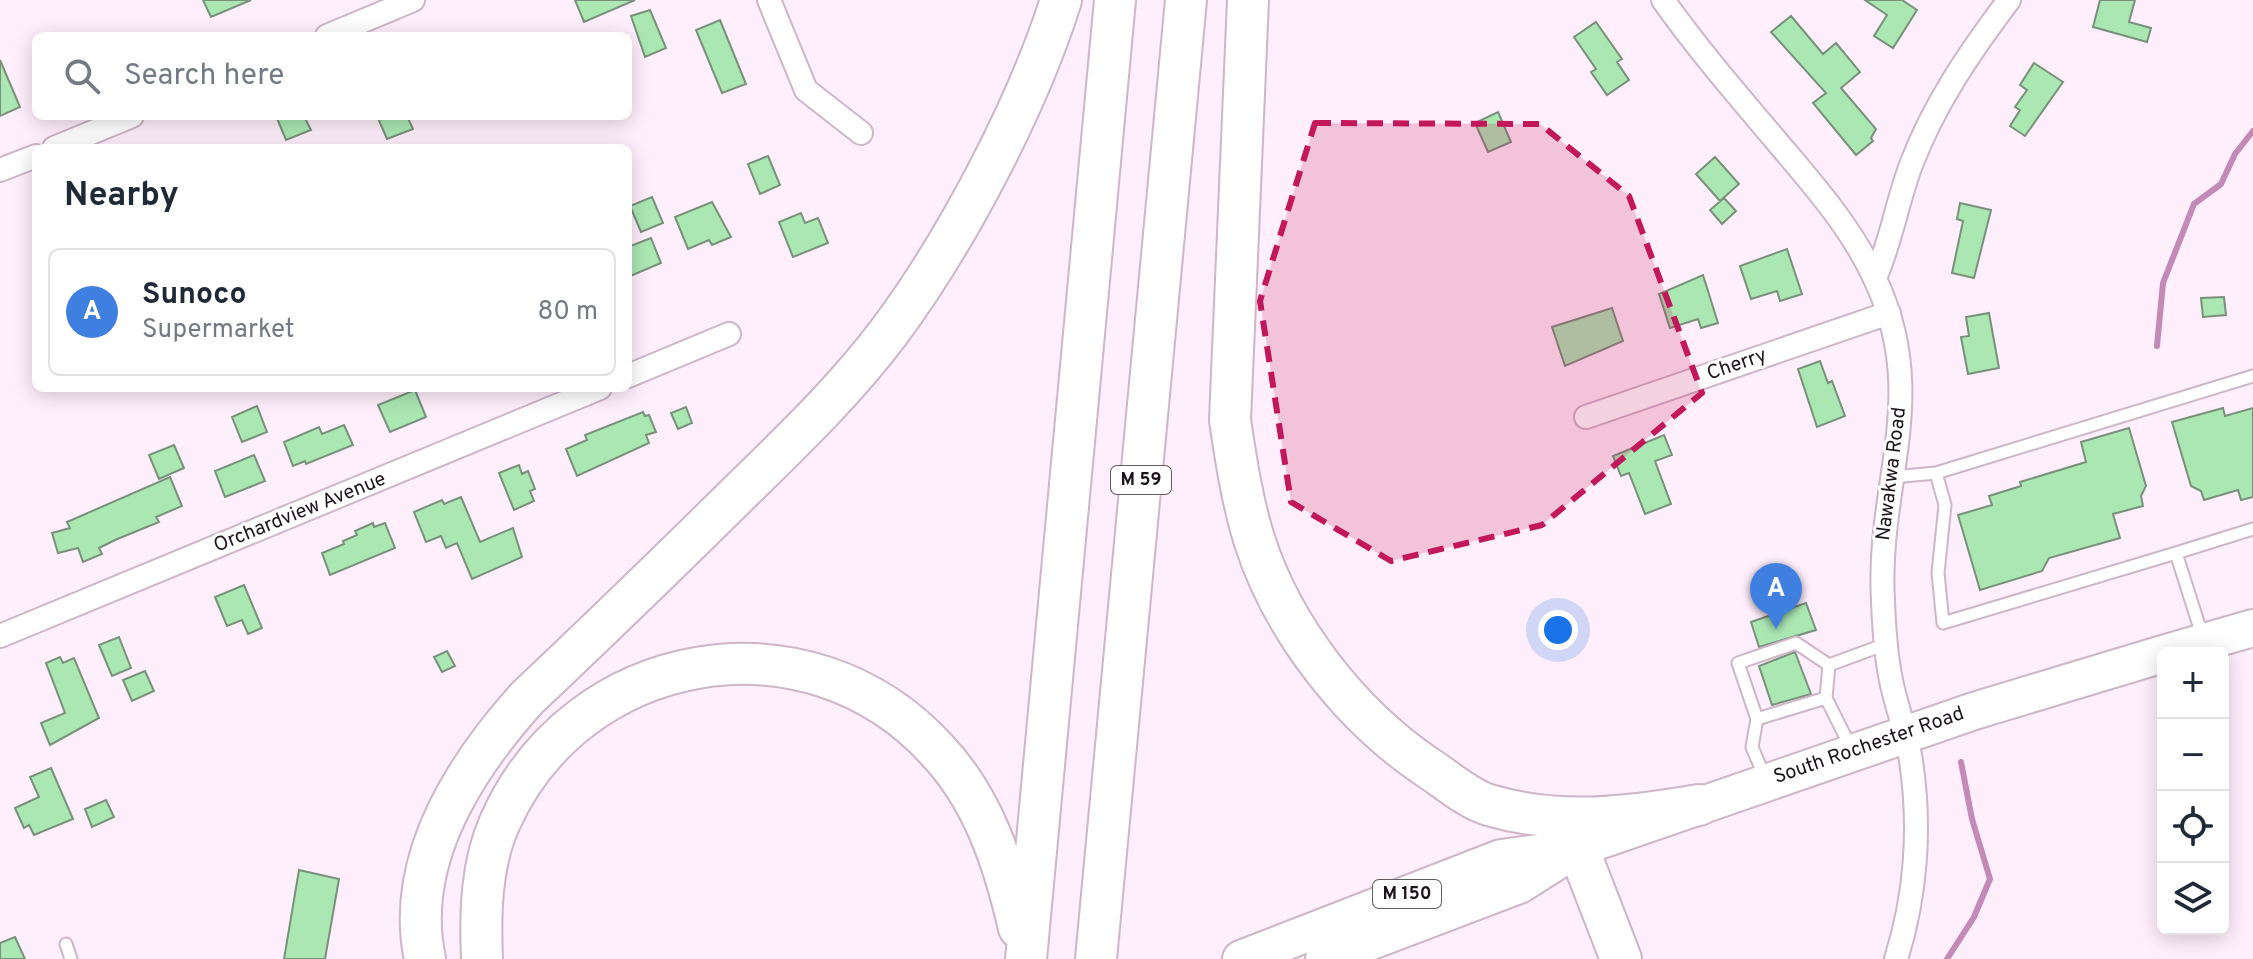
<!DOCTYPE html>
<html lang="en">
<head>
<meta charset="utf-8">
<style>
	body { margin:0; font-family:Overpass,sans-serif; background:#f2f2f3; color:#1f2937 }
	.controls { position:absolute; right:24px; bottom:24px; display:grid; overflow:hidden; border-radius:12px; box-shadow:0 4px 20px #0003 }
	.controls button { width:72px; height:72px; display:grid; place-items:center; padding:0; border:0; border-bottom:2px solid #e0e1e3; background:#fff; color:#1f2937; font:40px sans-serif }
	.you { position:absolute; left:1558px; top:630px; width:28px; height:28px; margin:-20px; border:6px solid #fff; border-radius:50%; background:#1a73e8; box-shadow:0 0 0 12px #1a73e833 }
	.badge { display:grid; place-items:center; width:52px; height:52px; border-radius:50%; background:#1a73e8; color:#fff; font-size:26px; font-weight:700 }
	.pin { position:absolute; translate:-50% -66px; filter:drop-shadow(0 2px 4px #0008) }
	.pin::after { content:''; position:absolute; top:42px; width:28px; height:24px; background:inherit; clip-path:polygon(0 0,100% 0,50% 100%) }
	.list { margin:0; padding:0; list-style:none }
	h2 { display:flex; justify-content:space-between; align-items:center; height:104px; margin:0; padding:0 32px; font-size:34px }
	h2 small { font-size:26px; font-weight:400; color:#747a83 }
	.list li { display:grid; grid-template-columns:52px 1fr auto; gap:24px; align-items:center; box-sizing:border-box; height:128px; margin:0 16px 16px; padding:0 16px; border:2px solid #e0e1e3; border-radius:12px }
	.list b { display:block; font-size:30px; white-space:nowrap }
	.list p { margin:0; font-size:26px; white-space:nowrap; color:#747a83 }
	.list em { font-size:26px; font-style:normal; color:#747a83 }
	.icon { flex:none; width:44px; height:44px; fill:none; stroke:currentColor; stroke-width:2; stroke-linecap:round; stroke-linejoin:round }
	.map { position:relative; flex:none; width:2253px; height:959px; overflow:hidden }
	.search { position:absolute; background:#fff; box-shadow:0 4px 20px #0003; left:32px; top:32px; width:600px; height:88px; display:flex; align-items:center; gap:20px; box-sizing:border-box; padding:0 28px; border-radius:12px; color:#747a83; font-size:30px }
	.panel { position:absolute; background:#fff; box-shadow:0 4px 20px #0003; left:32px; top:144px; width:600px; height:248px; border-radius:12px }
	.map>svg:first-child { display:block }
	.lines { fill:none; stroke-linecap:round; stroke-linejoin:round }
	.stream { stroke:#c389b7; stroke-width:6 }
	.building { fill:#abe7b3; stroke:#79907c; stroke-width:2 }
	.lane-casing { stroke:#ceb5c8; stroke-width:15 }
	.street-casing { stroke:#ceb5c8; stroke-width:26 }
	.primary-casing { stroke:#ceb5c8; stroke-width:40 }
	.highway-casing { stroke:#ceb5c8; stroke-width:44 }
	.lane { stroke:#fff; stroke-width:11 }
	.street { stroke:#fff; stroke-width:22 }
	.primary { stroke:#fff; stroke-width:36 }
	.highway { stroke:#fff; stroke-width:40 }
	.marked { fill:#c2185b; fill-opacity:0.2; stroke:#c2185b; stroke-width:6; stroke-dasharray:16 10; stroke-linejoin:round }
	.labels { text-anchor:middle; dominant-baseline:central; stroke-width:6; stroke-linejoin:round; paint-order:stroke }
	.shield { fill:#fff; stroke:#615a5f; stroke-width:2 }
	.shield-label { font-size:18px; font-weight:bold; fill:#1d141b }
	.street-label { font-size:20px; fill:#1d141b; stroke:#fff }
</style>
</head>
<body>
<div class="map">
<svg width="2253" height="959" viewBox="0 0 2253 959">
	<rect width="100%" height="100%" fill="#ffeefb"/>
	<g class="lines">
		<!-- stream -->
		<path class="stream" d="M2157,346l6,-63 31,-79 27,-20 14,-30 18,-23
			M1947,959l27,-42 16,-38 -18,-60 -11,-57"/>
	</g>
	<!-- building -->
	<path class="building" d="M203,0h48l-40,17z
		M575,0h60l-51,22z
		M1865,0h37l15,10 -24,38 -19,-12 13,-21z
		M2100,0h35l-6,22 22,6 -4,14 -54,-15z
		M650,10l16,38 -21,9 -14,-41z
		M1791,16l32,38 13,-11 24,29 -19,16 35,41 -5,9 2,3 -17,14 -43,-52 13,-10 -55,-61z
		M720,20l26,64 -24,9 -26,-63z
		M1596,22l26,37 -5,3 12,18 -22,15 -16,-23 5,-3 -22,-32z
		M0,60l20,47 -20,9z
		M2034,63l29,19 -38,54 -15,-10 10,-16 -5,-3 12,-17 -7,-5z
		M1498,112l13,30 -23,10 -13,-29z
		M276,116h28l7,14 -25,10z
		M377,116h30l6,13 -26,10z
		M768,156l12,29 -20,9 -12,-30z
		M1715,157l24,27 -19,17 -24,-27z
		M652,197l11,26 -22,9 -11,-26z
		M1724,198l12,13 -14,13 -12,-14z
		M712,202l19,35 -19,8 -3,-5 -21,9 -13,-32z
		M1960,203l31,7 -17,68 -22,-5 11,-52 -6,-2z
		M801,213l4,10 13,-5 10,25 -35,14 -14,-35z
		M651,238l10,25 -33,14v-30z
		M1787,249l15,45 -22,7 -3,-10 -26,8 -11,-33z
		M1703,275l15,48 -17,5 -3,-9 -28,9 -11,-34z
		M2224,297l2,18 -23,2 -2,-19z
		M1612,308l11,33 -58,25 -13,-39z
		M1989,313l10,55 -31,6 -7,-37 8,-1 -3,-19z
		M1820,361l8,22 4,-2 13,35 -28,11 -19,-58z
		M415,390l11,27 -36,15 -12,-27z
		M257,406l10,26 -25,10 -10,-25z
		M686,407l6,16 -14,6 -7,-16z
		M2223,408l2,8 28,-8v89l-12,3 -3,-10 -34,10 -3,-9 -10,-5 -19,-64z
		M643,412l2,4 4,-1 7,17 -10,3 3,8 -72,33 -11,-27 21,-9 -2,-5z
		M344,425l9,20 -47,19 -1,-3 -12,5 -9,-24 35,-15 3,7z
		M2129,428l17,58 -5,10 2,10 -30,8 7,24 -71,20 -7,13 -62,19 -22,-75 34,-10 -3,-9 32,-10 -1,-4 66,-20 -5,-20z
		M1664,435l8,20 -17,6 16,43 -26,10 -16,-41 -8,3 -8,-20z
		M174,445l10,23 -25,11 -10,-24z
		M254,455l11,26 -40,16 -10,-26z
		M519,465l3,9 6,-3 7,18 -5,2 4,10 -20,9 -15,-37z
		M170,477l12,29 -26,11 3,5 -44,18 -16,8 3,6 -19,8 -5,-14 -20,5 -6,-20 18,-5 -3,-6z
		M461,497l19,45 33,-14 9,29 -50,22 -15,-36 -11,5 -5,-12 -15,6 -12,-30 28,-12 2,4z
		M373,523l1,4 11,-4 10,25 -65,27 -8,-22 22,-9 -1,-3 14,-6 -2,-4z
		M244,585l18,43 -14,6 -6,-14 -15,6 -12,-29z
		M1806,603l10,27 -57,17 -8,-25z
		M119,637l12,31 -19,8 -13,-31z
		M447,651l8,15 -13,6 -8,-15z
		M1795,652l16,42 -39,11 -13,-39z
		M60,657l3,6 11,-5 25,60 -49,27 -9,-22 24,-10 -19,-50z
		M145,671l9,20 -22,10 -9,-21z
		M51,768l22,51 -39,16 -5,-10 -5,3 -9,-20 24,-11 -9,-20z
		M106,800l8,17 -22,10 -7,-18z
		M299,870l40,9 -14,80h-41z
		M15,937l10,22h-25v-16z"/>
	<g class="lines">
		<defs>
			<path id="lane" d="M1936,473l9,32 -7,68 5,50 233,-70
				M1893,477l43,-4 317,-97
				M2203,638l-27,-85 77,-24
				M1757,719l-19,-56 58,-20 33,22
				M1852,750l-26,-52 3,-33 57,-21
				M1766,780l-14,-33 5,-28 69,-21
				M66,944l5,15"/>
			<path id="street" d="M769,0l37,90 55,43
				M1663,0c34,48 72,92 110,137 37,44 78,89 102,142 56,118 1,204 8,322 1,28 3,57 9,84 6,26 15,50 19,76 10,66 5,135 -15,198
				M327,36l86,-36
				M54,148l78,-32
				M0,170l36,-14
				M1875,278c16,-36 22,-76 36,-113 23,-61 59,-113 98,-165
				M628,376l101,-42
				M1586,417l303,-104
				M0,636l600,-248"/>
			<path id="primary" d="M2166,653l87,-25
				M1241,959l260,-101 77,-10 396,-137 189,-57
				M1324,959l195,-74 49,-31"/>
			<path id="highway" d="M1248,0l-18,420c6,40 12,80 24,119 28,89 96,176 173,228 19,12 41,32 62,38 70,21 140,12 210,0
				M1578,848l43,111
				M425,959c-21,-98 40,-192 102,-261 71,-67 140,-134 209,-202 53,-52 108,-104 153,-164 67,-90 138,-224 172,-332
				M482,959c-2,-45 -1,-95 18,-137 77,-173 306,-214 436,-73 47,49 68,114 83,179
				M1026,959l89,-959
				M1096,959l90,-959"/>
		</defs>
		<!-- lane casing -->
		<use href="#lane" class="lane-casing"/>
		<!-- street casing -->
		<use href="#street" class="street-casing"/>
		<!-- primary casing -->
		<use href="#primary" class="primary-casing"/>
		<!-- highway casing -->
		<use href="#highway" class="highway-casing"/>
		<!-- lane -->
		<use href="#lane" class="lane"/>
		<!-- street -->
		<use href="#street" class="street"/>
		<!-- primary -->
		<use href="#primary" class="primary"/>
		<!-- highway -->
		<use href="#highway" class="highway"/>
	</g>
	<!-- marked area -->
	<path class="marked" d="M1315,123l225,1 89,72 73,197 -160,132 -151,36 -100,-59 -31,-201z"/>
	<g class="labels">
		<!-- shield labels -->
		<g class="shield">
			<rect x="1111" y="466" width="60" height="28" rx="6"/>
			<rect x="1373" y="880" width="68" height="28" rx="6"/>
		</g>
		<g class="shield-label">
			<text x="1141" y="480">M 59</text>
			<text x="1407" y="894">M 150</text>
		</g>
		<!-- street labels -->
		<g class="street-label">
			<text transform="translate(1737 365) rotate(-19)">Cherry</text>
			<text transform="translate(1892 474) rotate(-83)">Nawakwa Road</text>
			<text transform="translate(300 513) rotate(-22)">Orchardview Avenue</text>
			<text transform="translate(1869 746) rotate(-19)">South Rochester Road</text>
		</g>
	</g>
</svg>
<div class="controls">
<button>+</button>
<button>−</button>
<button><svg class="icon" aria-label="locate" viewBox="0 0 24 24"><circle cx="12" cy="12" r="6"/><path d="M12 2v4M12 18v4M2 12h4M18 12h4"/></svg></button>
<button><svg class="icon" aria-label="layers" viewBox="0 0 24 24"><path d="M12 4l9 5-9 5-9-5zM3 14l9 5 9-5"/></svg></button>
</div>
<div class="you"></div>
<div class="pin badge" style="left:1776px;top:629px;background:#3f7fe0">A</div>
<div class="search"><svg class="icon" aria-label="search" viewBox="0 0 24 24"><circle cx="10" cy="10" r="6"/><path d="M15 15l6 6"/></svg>Search here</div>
<section class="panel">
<h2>Nearby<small></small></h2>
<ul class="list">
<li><span class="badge" style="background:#3f7fe0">A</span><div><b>Sunoco</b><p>Supermarket</p></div><em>80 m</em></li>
</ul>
</section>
</div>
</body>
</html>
